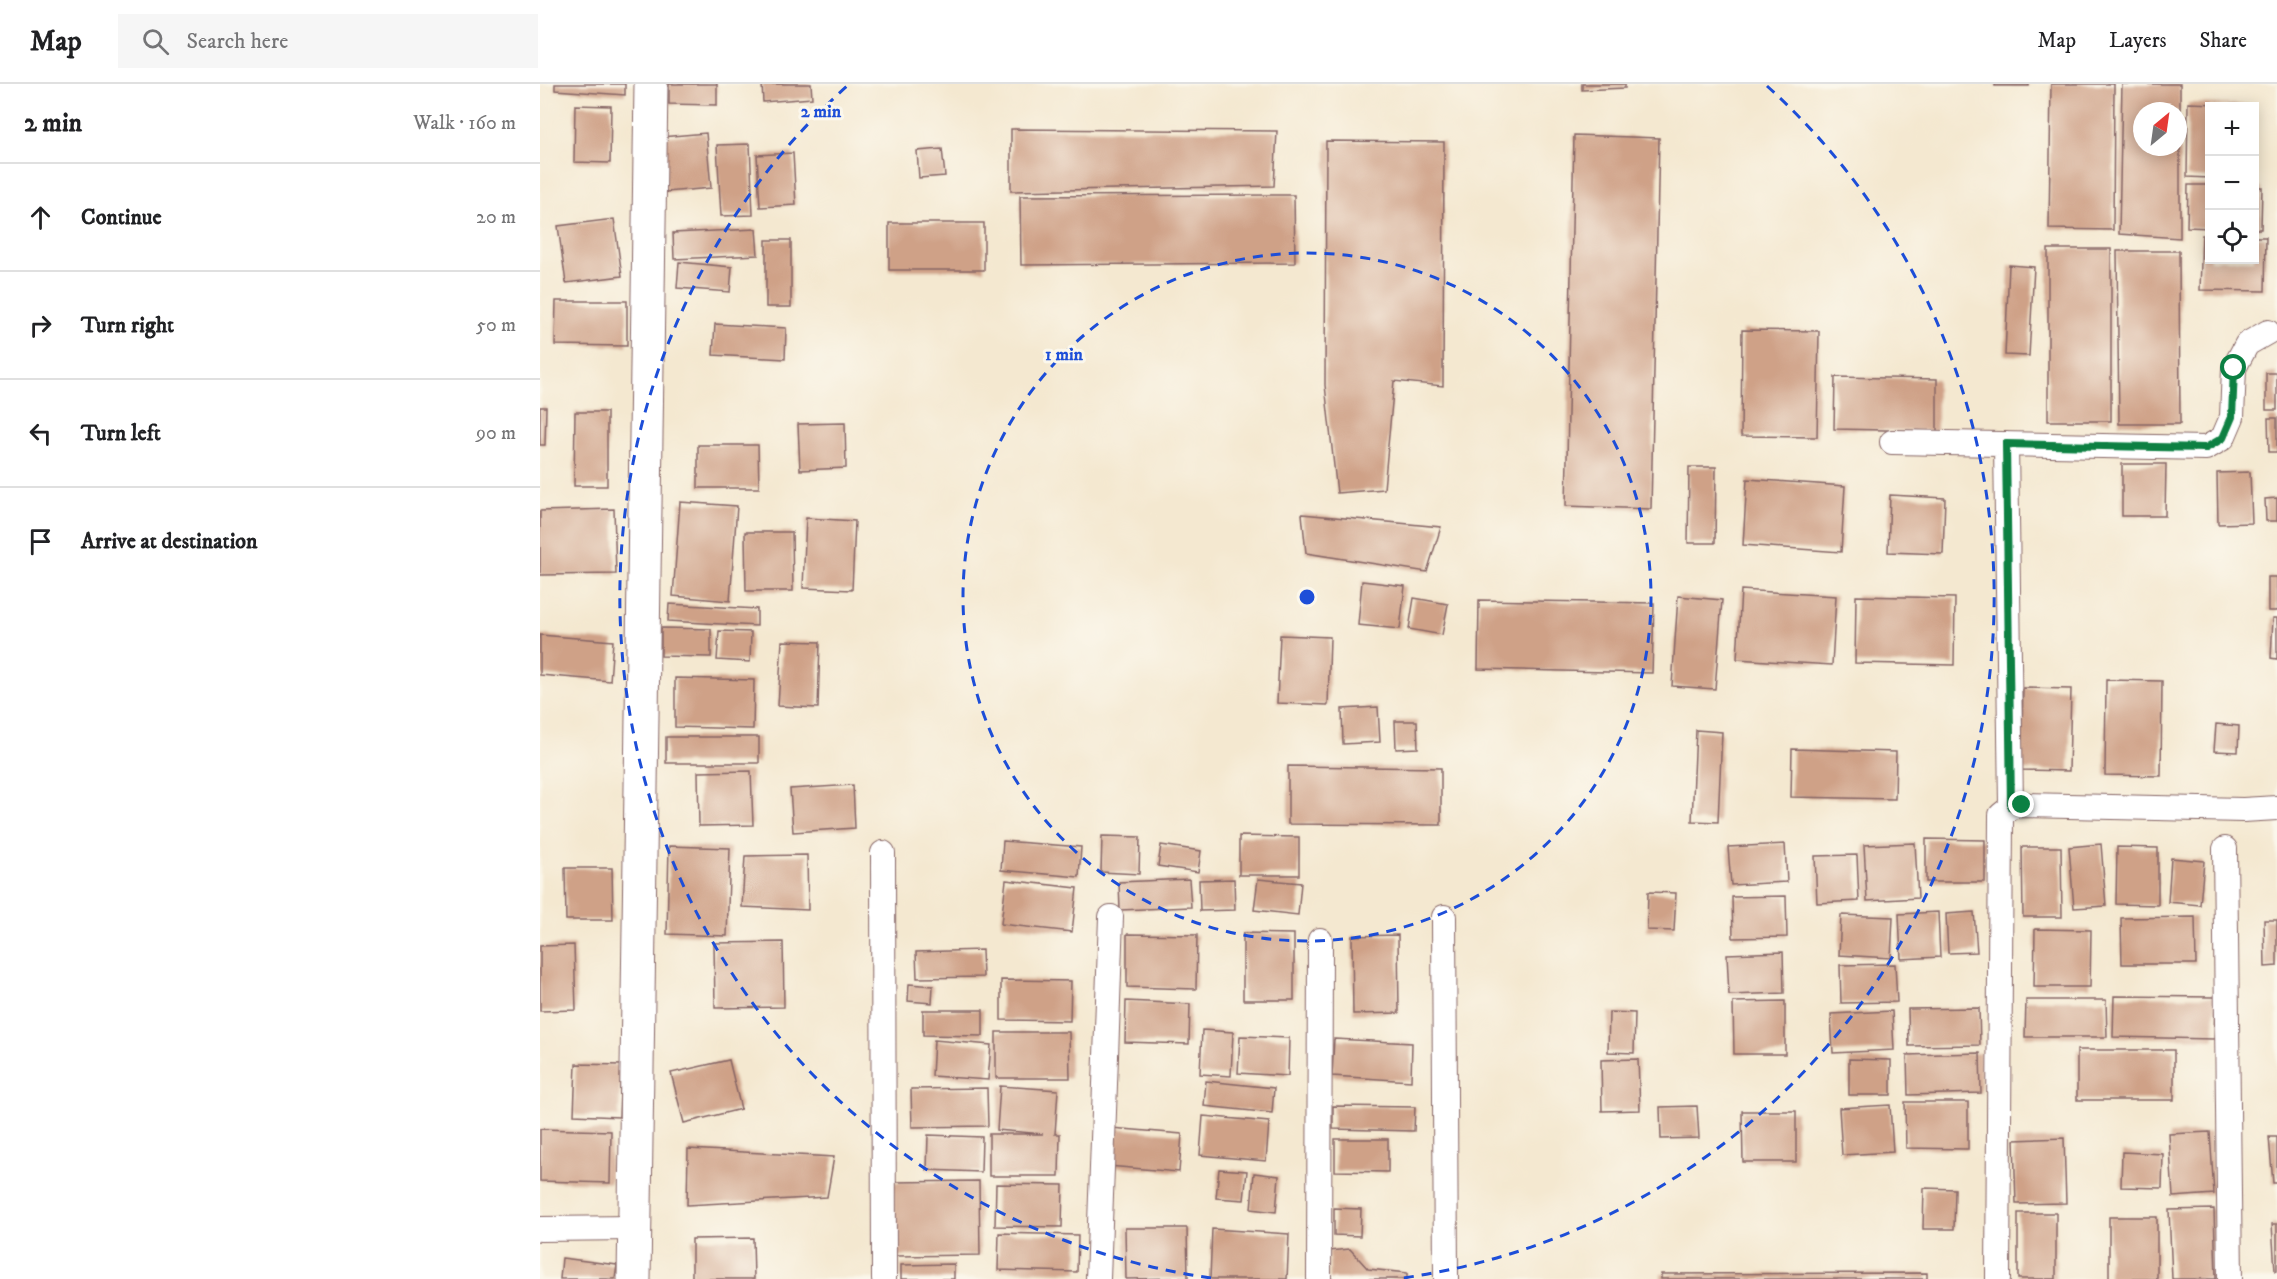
<!DOCTYPE html>
<html lang="en">
<head>
<meta charset="utf-8">
<style>
	body { margin:0; font-family:"IM FELL DW Pica",serif; background:#f6f6f6; color:#202124 }
	.controls { position:absolute; right:18px; top:18px; display:grid; overflow:hidden; border-radius:0px; box-shadow:0 3px 15px #0003 }
	.controls button { width:54px; height:54px; display:grid; place-items:center; padding:0; border:0; border-bottom:2px solid #e0e0e0; background:#fff; color:#202124; font:30px sans-serif }
	.compass { position:absolute; left:1593px; top:18px; width:54px; height:54px; border-radius:50%; background:#fff; box-shadow:0 3px 15px #0003; rotate:29deg }
	.stop { position:absolute; width:18px; height:18px; margin:-14px; border:4px solid #0b8043; border-radius:50%; background:#fff }
	.stop.end { background:#0b8043; border-color:#fff; box-shadow:0 2px 6px #0008 }
	.list { margin:0; padding:0; list-style:none }
	h2 { display:flex; justify-content:space-between; align-items:center; height:78px; margin:0; padding:0 24px; font-size:26px }
	h2 small { font-size:20px; font-weight:400; color:#757577 }
	.list li { display:grid; grid-template-columns:39px 1fr auto; gap:18px; align-items:center; box-sizing:border-box; height:108px; padding:0 24px; border-top:2px solid #e0e0e0 }
	.list b { display:block; font-size:22px; white-space:nowrap }
	.list em { font-size:20px; font-style:normal; color:#757577 }
	.icon { flex:none; width:33px; height:33px; fill:none; stroke:currentColor; stroke-width:2; stroke-linecap:round; stroke-linejoin:round }
	.map { position:relative; flex:none; width:1737px; height:1195px; overflow:hidden }
	header { display:flex; align-items:center; gap:36px; box-sizing:border-box; height:84px; padding:0 30px; background:#fff; border-bottom:2px solid #e0e0e0 }
	header strong { font-size:28px }
	nav { display:flex; gap:33px; margin-inline-start:auto; font-size:21px }
	.search { width:420px; height:54px; background:#f6f6f6; display:flex; align-items:center; gap:15px; box-sizing:border-box; padding:0 21px; border-radius:0px; color:#757577; font-size:22px }
	main { display:flex }
	aside { flex:1; background:#fff }
	.map>svg:first-child { display:block }
	.building { fill:#cfa187 }
	.lines { fill:none; stroke-linecap:round; stroke-linejoin:round }
	.street-casing { stroke:#866565; stroke-width:26 }
	.secondary-casing { stroke:#866565; stroke-width:35 }
	.street { stroke:#fff; stroke-width:24 }
	.secondary { stroke:#fff; stroke-width:33 }
	.route { stroke:#0b8043; stroke-width:8 }
	.ring { fill:none; stroke:#1d4ed8; stroke-width:3; stroke-dasharray:10 8 }
	.centre { fill:#1d4ed8; stroke:#fbf7ec; stroke-width:3 }
	.ring-label { font-size:18px; text-anchor:middle; font-weight:bold; fill:#1d4ed8; stroke:#fbf7ec; stroke-width:6; stroke-linejoin:round; paint-order:stroke }
</style>
</head>
<body>
<header>
<strong>Map</strong>
<div class="search"><svg class="icon" aria-label="search" viewBox="0 0 24 24"><circle cx="10" cy="10" r="6"/><path d="M15 15l6 6"/></svg>Search here</div>
<nav><a>Map</a><a>Layers</a><a>Share</a></nav>
</header>
<main>
<aside>
<h2>2 min<small>Walk · 160 m</small></h2>
<ul class="list">
<li><svg class="icon" aria-label="ahead" viewBox="0 0 24 24"><path d="M12 20V5M6 11l6-6 6 6"/></svg><div><b>Continue</b></div><em>20 m</em></li>
<li><svg class="icon" aria-label="right" viewBox="0 0 24 24"><path d="M7 20v-9h11M14 6l5 5-5 5"/></svg><div><b>Turn right</b></div><em>50 m</em></li>
<li><svg class="icon" aria-label="left" viewBox="0 0 24 24"><path d="M17 20v-9H6M10 6l-5 5 5 5"/></svg><div><b>Turn left</b></div><em>90 m</em></li>
<li><svg class="icon" aria-label="arrive" viewBox="0 0 24 24"><path d="M6 21V4h12l-3 4 3 4H6"/></svg><div><b>Arrive at destination</b></div></li>
</ul>
</aside>
<div class="map">
<svg width="1737" height="1195" viewBox="0 0 1737 1195">
	<rect width="100%" height="100%" fill="#fbf7ec"/>
	<filter id="ink" filterUnits="userSpaceOnUse"><feTurbulence type="fractalNoise" baseFrequency=".0167" numOctaves="2"/><feDisplacementMap in="SourceGraphic" scale="12" xChannelSelector="R" yChannelSelector="G"/><feConvolveMatrix kernelMatrix="1 2 1 2 8 2 1 2 1" color-interpolation-filters="sRGB"/></filter>
	<filter id="wash" filterUnits="userSpaceOnUse"><feTurbulence type="fractalNoise" baseFrequency=".008" numOctaves="4" result="noise"/><feDisplacementMap in="SourceGraphic" scale="24" xChannelSelector="R" yChannelSelector="G"/><feGaussianBlur stdDeviation="1.35" result="paint"/><feColorMatrix in="noise" values="0 0 0 0 0 0 0 0 0 0 0 0 0 0 0 0 0 1.4 0 .05"/><feComposite in="paint" operator="in"/></filter>
	<g filter="url(#wash)">
		<rect width="100%" height="100%" fill="#f4e8d0"/>
		<g id="blocks">
			<!-- building -->
			<path class="building" d="M15,0h70v11l-70,-5z
				M129,0h48v21l-48,-1z
				M222,0h49l1,14 -49,4z
				M1042,0h43v4l-43,2z
				M1455,0h34v2h-34z
				M1511,0h63l-1,146 -64,-1z
				M1582,0h58v27h-38v36h38v91l-61,-4z
				M1648,19l61,2v1h-39v72l-23,-1z
				M35,21l36,1 -1,57 -36,-1z
				M471,45l266,2 -3,55 -263,5z
				M166,49l5,55 -45,4 -5,-55z
				M1034,51l85,3 -8,371 -85,-3z
				M786,57l118,1 -1,244 -49,-5 -10,108 -47,4 -12,-108z
				M210,60l3,71 -32,1 -4,-71z
				M402,65l3,27 -26,2 -2,-27z
				M253,69l3,52 -36,2 -3,-52z
				M1648,101h22v43l-23,-1z
				M1714,103h8l-1,42h-7z
				M754,111l1,68 -274,2 -1,-69z
				M74,135l8,57 -56,7 -8,-57z
				M349,139h95v47h-95z
				M216,145l2,26 -84,4 -1,-26z
				M1662,151h8v25h44v-23h12l-1,54 -65,-1z
				M226,156h25v67h-25z
				M1508,165h63v172h-63z
				M1577,167h62l1,173h-61z
				M139,178l53,5 -2,25 -53,-4z
				M1469,181l25,2 -5,89 -24,-1z
				M16,217h71v45l-72,-1z
				M175,240l71,4 -1,31 -72,-4z
				M1202,246l77,1 -2,106 -76,-1z
				M1726,289h11v37h-11z
				M1295,293l102,2v52l-103,-2z
				M0,323h6l-1,38h-5z
				M35,328h32v74h-33z
				M1728,334h9v34h-8z
				M305,339l1,45 -46,2 -2,-46z
				M158,361h60l1,43h-61z
				M1582,380h44l-1,52h-43z
				M1149,383h27l-1,76h-27z
				M1710,388l2,51 -34,1 -1,-51z
				M1207,395l98,7 -4,66 -98,-7z
				M1350,411l55,3 -2,56 -55,-2z
				M1737,414v23h-11l-1,-22z
				M140,418l57,4 -7,95 -57,-5z
				M74,425l2,65 -76,1v-64z
				M762,430l139,13 -14,45 -121,-19z
				M266,434l49,3 -3,69 -49,-2z
				M205,448h47l1,59h-47z
				M1728,493h9v34h-9z
				M822,497l43,5 -5,43 -42,-4z
				M1201,506l95,6 -4,69 -95,-6z
				M1138,512l44,4 -7,89 -43,-3z
				M1316,512l99,2 -1,67 -99,-2z
				M874,514l34,6 -6,31 -33,-6z
				M939,516l175,3 -2,70 -174,-4z
				M129,520l88,5v17l-89,-5z
				M1733,534h4v41l-6,-1z
				M121,544l50,1v28l-50,-1z
				M179,547l32,1 -1,30 -33,-2z
				M0,551l73,6 -3,40 -70,-6z
				M740,551l50,2 -2,68 -51,-2z
				M242,557l38,1 -2,66 -40,-2z
				M135,594l79,2 -1,49 -78,-2z
				M1566,596l56,1 -1,95 -56,-1z
				M1483,604l48,1 -2,82 -48,-1z
				M838,623l2,35 -37,2 -1,-35z
				M855,637h22l1,27 -22,1z
				M1676,640l23,2 -1,26 -24,-1z
				M1156,646l26,2 -4,90 -26,-1z
				M126,653h93v26h-93z
				M1252,665l104,3 -1,47 -104,-2z
				M748,682l153,2v57l-153,-1z
				M211,687l2,54 -54,1 -1,-54z
				M313,701l2,43 -62,4 -3,-43z
				M562,752l38,1 -1,37 -38,-2z
				M699,752l60,1v38h-60z
				M1386,755l59,1v42h-59z
				M463,757l78,6 -2,30 -78,-7z
				M1375,759l3,55 -51,3 -3,-56z
				M1245,760l2,38 -56,3 -3,-38z
				M1561,760l5,62 -32,2 -5,-61z
				M621,761l40,6 -3,21 -40,-6z
				M129,762l61,2 -3,88 -60,-2z
				M1482,763h39l1,70h-39z
				M1577,763l41,1v57l-42,-1z
				M267,771l1,55 -66,-3 3,-51z
				M1317,771l2,46 -42,2 -2,-47z
				M1631,774l33,3 -4,44 -32,-3z
				M25,784h47l1,52h-47z
				M649,795l2,28 -71,3 -1,-28z
				M694,795l1,31 -35,1 -1,-31z
				M718,795l43,4 -3,32 -44,-5z
				M466,796l71,8 -5,44 -71,-8z
				M1108,808l28,1 -2,38 -27,-1z
				M1246,812l1,41 -54,1 -1,-41z
				M1398,828l2,45 -39,2 -2,-45z
				M1434,828l3,40 -29,1 -2,-39z
				M1301,831l52,2 -2,41 -52,-3z
				M1655,833l1,47h-74l-1,-46z
				M1724,836h13v46l-12,1z
				M1495,845l56,1 -1,57h-56z
				M703,849l51,1v66h-51z
				M587,850l70,1 -1,54 -69,-2z
				M858,851l1,78 -46,1 -1,-78z
				M243,858l1,65 -69,1 -1,-65z
				M34,861l2,65 -36,1v-65z
				M442,866l1,27 -66,1 -1,-26z
				M1243,868l1,41 -55,2 -2,-41z
				M1355,880l2,38 -56,1 -1,-38z
				M461,896l70,1 -1,40 -69,-1z
				M369,900l24,2 -1,17 -24,-2z
				M1574,912l101,1 -1,42 -101,-2z
				M1486,916h80l1,37h-82z
				M586,917l64,3 -1,40 -64,-2z
				M1245,917v53h-51l-1,-52z
				M1439,924l1,37 -71,1 -1,-37z
				M383,926h60v26l-60,-1z
				M1352,927l2,39 -61,3 -2,-39z
				M1069,928l26,1 -1,40 -26,-1z
				M662,946l31,2 -2,44 -31,-2z
				M456,948h73l1,46h-74z
				M700,952l49,2 -1,38 -50,-3z
				M794,955l78,4 -1,38 -79,-5z
				M394,956l57,5 -3,35 -56,-4z
				M1537,966h97v50h-97z
				M1440,969l1,40 -73,2 -1,-40z
				M1098,975l2,51 -38,1 -1,-51z
				M1309,975l42,1v35h-42z
				M189,976l12,49 -57,14 -13,-50z
				M36,980l45,1 -2,52 -45,-2z
				M666,997l68,7 -2,25 -68,-7z
				M460,1002l58,4 -3,44h5l-1,42h-70v-42h54l-46,-4z
				M447,1004l1,38 -76,1 -1,-38z
				M1365,1018h63v47l-62,-1z
				M1350,1021l3,47 -51,3 -3,-47z
				M793,1022l82,1 -1,24 -81,-2z
				M1157,1022l2,32 -38,1 -1,-32z
				M1202,1027h54v51h-53z
				M663,1032l66,6 -3,39 -66,-6z
				M571,1044l71,6 -3,38 -71,-6z
				M0,1045l71,2 -1,52 -70,-2z
				M1670,1048l4,62 -41,3 -4,-63z
				M388,1051l54,2 -1,35 -54,-2z
				M1729,1053h8v46h-4z
				M1524,1054l2,65 -50,1 -2,-64z
				M795,1055h53v33l-53,-1z
				M148,1065l146,8 -7,40 -140,8z
				M1582,1068l41,2 -1,34 -41,-1z
				M679,1085l28,2 -3,29 -28,-2z
				M714,1089l25,3 -3,36 -25,-3z
				M439,1097l1,74 -85,1 -2,-74z
				M456,1100l67,1 -1,42 -67,-1z
				M1384,1104l31,1 -1,40h-31z
				M794,1124l27,1 -1,27 -26,-1z
				M1674,1125l2,70h-44l-3,-69z
				M1478,1129h38v66h-38z
				M1569,1133h48v62h-48z
				M1732,1140h5v47h-2z
				M585,1144h62l1,50 -62,1z
				M672,1145l77,5 -2,45h-77z
				M459,1149l79,2 -1,37 -79,-2z
				M213,1154l1,41h-62v-40z
				M810,1165l18,20 39,4v6h-77l-1,-28z
				M22,1174l55,7 -2,14h-55z
				M414,1180v15h-53v-14z
				M1387,1189v6h-266v-5z"/>
		</g>
	</g>
	<g filter="url(#ink)">
		<use href="#blocks" fill-opacity="0" stroke="#866565" stroke-width="1.5"/>
		<g class="lines">
			<defs>
				<path id="street" d="M1352,358l314,6 17,-10 9,-21 2,-49 13,-24 21,-12
					M1466,360l5,363
					M1685,765l5,430
					M343,769l1,426
					M904,833l2,362
					M0,1145l95,-1
					M558,1195l13,-362
					M779,1195l1,-339
					M1458,1195l3,-464 10,-8 11,-2 221,5 34,-2"/>
				<path id="secondary" d="M94,1195l17,-1195"/>
			</defs>
			<!-- street casing -->
			<use href="#street" class="street-casing"/>
			<!-- secondary casing -->
			<use href="#secondary" class="secondary-casing"/>
			<!-- street -->
			<use href="#street" class="street"/>
			<!-- secondary -->
			<use href="#secondary" class="secondary"/>
		</g>
	</g>
	<g class="lines" filter="url(#ink)">
		<!-- route -->
		<path class="route" d="M1482,721l-11,2 -5,-363 200,4 17,-10 9,-21 2,-49"/>
	</g>
	<!-- distance rings -->
	<g class="ring">
		<circle cx="767" cy="513" r="344"/>
		<path d="M671 1194A688 688 0 0 1 307 2M1227 2A688 688 0 0 1 863 1194"/>
	</g>
	<circle cx="767" cy="513" r="9" class="centre"/>
	<g class="ring-label">
		<text x="281" y="33">2 min</text>
		<text x="524" y="276">1 min</text>
	</g>
</svg>
<div class="controls">
<button>+</button>
<button>−</button>
<button><svg class="icon" aria-label="locate" viewBox="0 0 24 24"><circle cx="12" cy="12" r="6"/><path d="M12 2v4M12 18v4M2 12h4M18 12h4"/></svg></button>
</div>
<svg class="compass" viewBox="-18 -18 36 36"><path d="M0-13l5 13h-10z" fill="#e53935"/><path d="M0 13l5-13h-10z" fill="#757577"/></svg>
<div class="stop" style="left:1694px;top:284px"></div>
<div class="stop end" style="left:1482px;top:721px"></div>
</div>
</main>
</body>
</html>
